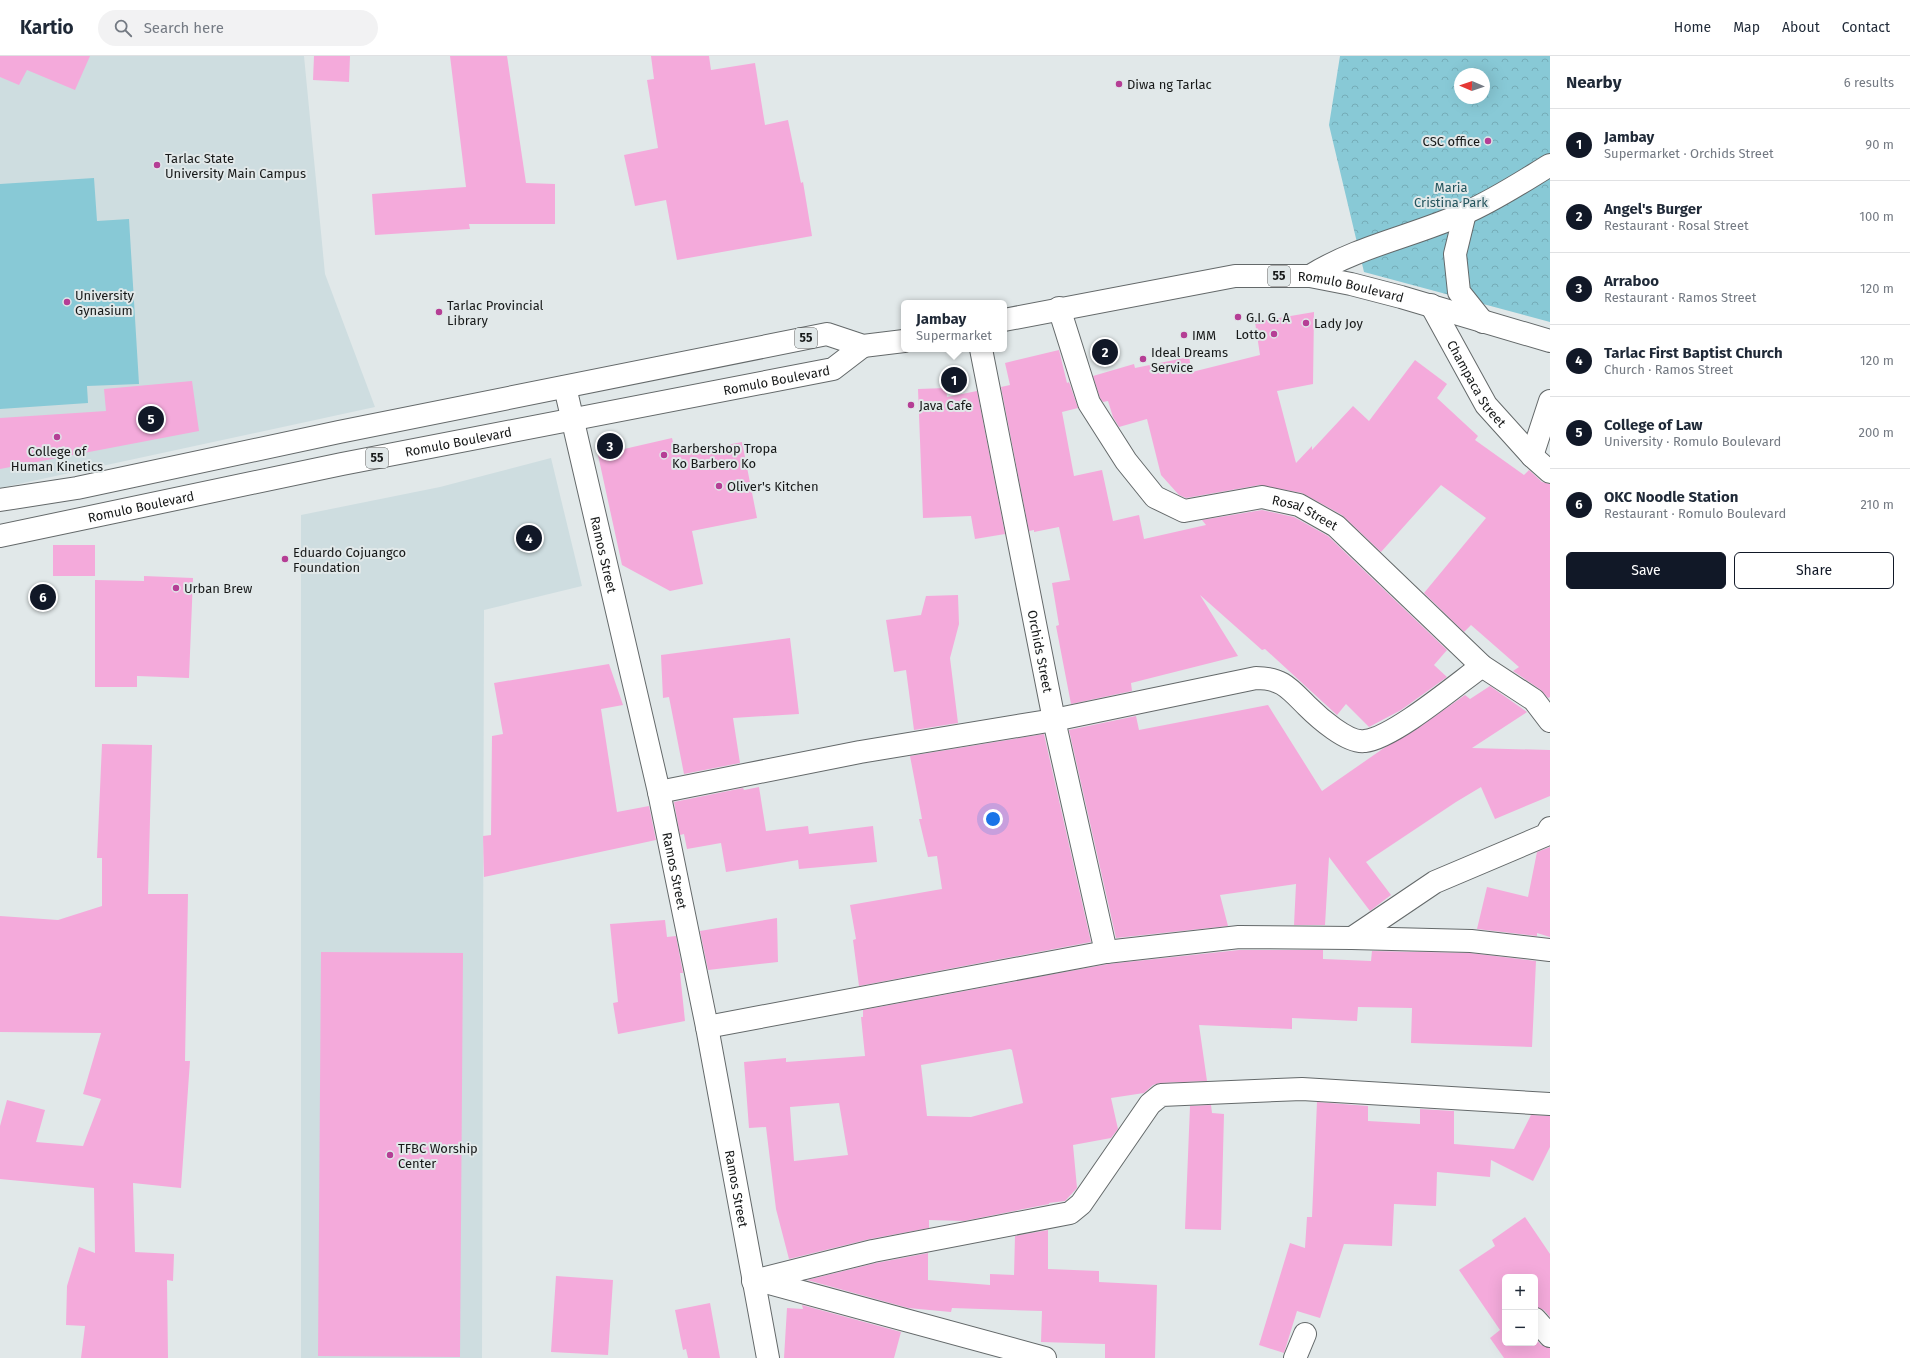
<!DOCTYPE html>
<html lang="en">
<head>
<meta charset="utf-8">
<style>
	body { margin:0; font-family:"Fira Sans",sans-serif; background:#f2f2f3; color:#1f2937 }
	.controls { position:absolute; right:12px; bottom:12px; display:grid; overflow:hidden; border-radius:6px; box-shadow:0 4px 16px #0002 }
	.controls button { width:36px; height:36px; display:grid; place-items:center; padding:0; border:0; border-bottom:1px solid #e0e1e3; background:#fff; color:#1f2937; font:20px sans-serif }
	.compass { position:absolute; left:1454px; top:12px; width:36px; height:36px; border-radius:50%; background:#fff; box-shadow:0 4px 16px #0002; rotate:272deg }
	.you { position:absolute; left:993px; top:763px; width:14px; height:14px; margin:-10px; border:3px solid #fff; border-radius:50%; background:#1a73e8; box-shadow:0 0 0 6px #1a73e833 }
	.badge { display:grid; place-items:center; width:26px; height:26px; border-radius:50%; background:#111827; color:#fff; font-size:13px; font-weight:700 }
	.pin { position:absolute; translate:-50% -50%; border:2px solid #fff; box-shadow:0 1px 4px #0006 }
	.popup { position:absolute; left:901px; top:244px; width:106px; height:52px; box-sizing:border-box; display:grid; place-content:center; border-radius:6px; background:#fff; filter:drop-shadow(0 1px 3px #0005); font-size:13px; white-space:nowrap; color:#747a83 }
	.popup b { font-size:15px; color:#1f2937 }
	.popup::after { content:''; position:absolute; left:50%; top:100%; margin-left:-8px; border:8px solid transparent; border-top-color:#fff }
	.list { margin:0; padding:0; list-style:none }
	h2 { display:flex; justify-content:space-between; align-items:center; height:52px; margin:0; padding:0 16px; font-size:17px }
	h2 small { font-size:13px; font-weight:400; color:#747a83 }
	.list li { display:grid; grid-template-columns:26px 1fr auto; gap:12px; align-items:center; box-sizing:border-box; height:72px; padding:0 16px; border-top:1px solid #e0e1e3 }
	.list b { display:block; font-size:15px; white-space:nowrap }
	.list p { margin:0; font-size:13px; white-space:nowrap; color:#747a83 }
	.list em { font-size:13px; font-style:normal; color:#747a83 }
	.actions { display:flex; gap:8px; padding:12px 16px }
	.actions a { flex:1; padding:9px 0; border:1px solid #111827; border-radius:6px; text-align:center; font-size:14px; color:#111827 }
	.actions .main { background:#111827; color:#fff }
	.icon { flex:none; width:22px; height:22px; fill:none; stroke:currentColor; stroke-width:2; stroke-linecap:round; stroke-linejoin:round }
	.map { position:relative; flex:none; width:1550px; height:1302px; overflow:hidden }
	header { display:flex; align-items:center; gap:24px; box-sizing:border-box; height:56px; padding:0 20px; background:#fff; border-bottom:1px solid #e0e1e3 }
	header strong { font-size:19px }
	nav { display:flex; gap:22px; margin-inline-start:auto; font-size:14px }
	.search { width:280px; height:36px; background:#f2f2f3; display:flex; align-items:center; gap:10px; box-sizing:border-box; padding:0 14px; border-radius:22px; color:#747a83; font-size:15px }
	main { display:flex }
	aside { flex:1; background:#fff }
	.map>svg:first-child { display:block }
	.built { fill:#cedde0 }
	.grass { fill:#88c9d6 }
	.park { fill:url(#park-crowns); fill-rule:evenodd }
	.building { fill:#f4aadb; fill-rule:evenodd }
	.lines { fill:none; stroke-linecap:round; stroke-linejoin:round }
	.minor-casing { stroke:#64696a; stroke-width:24 }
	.tertiary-casing { stroke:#64696a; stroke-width:24 }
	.trunk-casing { stroke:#64696a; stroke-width:24 }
	.minor { stroke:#fff; stroke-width:22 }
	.tertiary { stroke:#fff; stroke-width:22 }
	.trunk { stroke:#fff; stroke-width:22 }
	.poi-dot { fill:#b53e95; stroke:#e1e8e9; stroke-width:1.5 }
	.labels { text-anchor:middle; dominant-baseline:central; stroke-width:4; stroke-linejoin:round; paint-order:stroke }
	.shield { fill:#e1e8e9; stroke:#545757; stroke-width:1 }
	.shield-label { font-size:12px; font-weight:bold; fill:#171919 }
	.poi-label { font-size:13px; fill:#171919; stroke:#e1e8e9; text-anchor:start }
	.park-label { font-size:13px; fill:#24555e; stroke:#e1e8e9 }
	.street-label { font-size:13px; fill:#171919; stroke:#e1e8e9 }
</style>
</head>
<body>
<header>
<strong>Kartio</strong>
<div class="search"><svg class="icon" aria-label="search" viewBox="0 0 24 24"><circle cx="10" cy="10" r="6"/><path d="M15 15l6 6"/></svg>Search here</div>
<nav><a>Home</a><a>Map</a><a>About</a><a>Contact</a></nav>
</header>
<main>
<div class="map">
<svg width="1550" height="1302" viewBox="0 0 1550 1302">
	<defs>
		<pattern id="park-crowns" width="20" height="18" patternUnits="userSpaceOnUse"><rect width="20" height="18" fill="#88c9d6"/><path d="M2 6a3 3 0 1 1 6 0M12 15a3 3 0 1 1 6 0" fill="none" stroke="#75acb7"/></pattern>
	</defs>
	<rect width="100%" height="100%" fill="#e1e8e9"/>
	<!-- built -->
	<path class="built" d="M0,0h304l21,218 50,133 -375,81z
		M551,402l31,128 -98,24 -2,748h-181v-843l139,-28z"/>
	<!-- grass -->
	<path class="grass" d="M94,122l3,43 32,-2 10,165 -52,2 1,17 -88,6v-225z"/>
	<!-- park -->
	<path class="park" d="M1340,0h210v266l-186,-50 -35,-147zM1460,18h24v24h-24z"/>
	<!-- building -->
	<path class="building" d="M0,0h90l-15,34 -48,-20 -8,15 -19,-8z
		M314,0h36l-1,26 -36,-2z
		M450,0h57l19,127 29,1v40h-86l1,5 -95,6 -3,-41 94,-7z
		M651,0h58l2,14 44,-7 10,62 23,-5 13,63 2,-1 9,54 -135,24 -11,-60 -31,6 -11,-51 34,-7 -11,-68 7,-1z
		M1314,256l-1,72 -36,7 19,72 16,-17v4l41,-44 16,15 46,-61 32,24 -10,14 41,38 -3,4 49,35 5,-5 13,12 8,2v213l-2,1 -7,-8 -28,-19 6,-4 -48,-42 -7,7 -40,-39 62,-75 -45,-33 -60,67 -39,-37 -40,-22 -42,-8 -74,13 -7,-3 -18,-20 -14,-56 -28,8 -6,-10 -5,-16 -5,1 -3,-4 -7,-22 41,-12 1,4 54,-11 3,15 68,-17 -5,-33z
		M1059,294l8,33 2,-1 9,26 -16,4 12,64 28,-6 11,51 26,-6 5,24 62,-14 -4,-5 60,-10 32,7 34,19 119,114 -13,15 13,12 -46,33 -32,17 -23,-23 -9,11 -72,-66 -3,1 -62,-55 38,61 -107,27 1,8 -61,13 -15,-78 3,-1 -7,-42 18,-3 -11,-53 -25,5v-2l-5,1 -28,-144 9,-2 -5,-22z
		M192,325l7,50 -199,38v-51l106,-7 -2,-22z
		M946,332l1,9 30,-6 28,143 -30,5 -4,-23 -48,2 -5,-129z
		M672,382l4,17 66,-13 15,76 -65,13 11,53 -33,7 -48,-26 -24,-110z
		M53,489h42v31h-42z
		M144,520l49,2 -4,100 -52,-2v11h-42v-107l49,1z
		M958,539l1,29 -9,34 8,65 -44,7 -8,-60 -12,2 -8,-52 35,-5 5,-19z
		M790,582l9,76 -66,4 7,45 -56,11 -15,-77 -6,1 -2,-43z
		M609,608l14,41 -22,4 16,103 32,-6 7,34 -172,37 -1,-41 8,-1 1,-99 11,-2 -9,-51z
		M1490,630l37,26 -55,36 78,2v46l-55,23 -14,-32 -25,15 -90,60 25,33 -21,16 -41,-54 -4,68h-31l2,-41 -76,11 8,31 -112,12 -47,-208 67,-14 3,14 129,-25 54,86 62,-43 30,-17 51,-36 5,4z
		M1044,678l47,208 -232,44 -6,-46 3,-1 -6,-34 92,-16 -5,-33 -9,1 -9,-38h3l-12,-63z
		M102,688l50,1 -4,149h40l-3,167h5l-9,127 -48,-5 2,69 39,2 -1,27 -6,-1 1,78h-87l4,-32 -19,-1 1,-39 12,-39 16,6 -1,-65 -94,-9v-53l7,-26 38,10 -9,32 47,4 18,-47 -18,-5 18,-61 -101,-1v-116l58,4 44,-14v-48h-5z
		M759,731l7,44 42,-5 1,8 64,-8 4,36 -78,7 -1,-9 -72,12 -5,-29 -34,6 -3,-15 -4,1 -6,-33 69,-14 1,2z
		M1550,791v90l-13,-4v3l-60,-7 10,-42 41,10 9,-45z
		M777,862l1,44 -70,8 -8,-39z
		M665,864l2,17 9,-1 7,37h-3l5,48 -67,13 -5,-31 5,-1 -8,-78z
		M1239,894h84v9l48,2 1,-10 98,2 66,8 -4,86 -121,-4 1,-35 -54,-1 -1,14 -65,-3v11l-93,-4 8,56 -47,2 -7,2 -9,8 -33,5 7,31 -7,9 -38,7 4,43 -12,13 -16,2v1l-85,17 -35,-1v8l-59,11 -81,20 -13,-50 -10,-82 -17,1 -5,-66 42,-4v4l79,-6 -4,-39h2v-7l245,-46zM1010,993l2,1 11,53 -52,14 -44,-1 -6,-51zM839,1047l9,52 -54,6 -4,-54z
		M321,896l142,1 -3,404 -142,-1z
		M1317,1046l51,4v15l52,3v-15l34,2v33l60,5 17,-34 19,1v31l-17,34 -42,-21 -1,17 -53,-5 -1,34 -42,-2 -2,42 -48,-2 -24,74 -23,-7 -13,42 -25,-8 31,-102 15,5 2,-31h5z
		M1211,1049l1,8 12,1 -3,116 -36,-1 5,-123z
		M1525,1161l25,37v63l-6,-7 -9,-3v-30h-30v66h30v-5l6,7 9,3v10h-46l-14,-20 10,-8 -41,-60 36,-24 -3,-6z
		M1048,1174v39l51,2v11l58,3 -2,73h-50v-14l-64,-2 1,-31 -90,-3 -1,4 -43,-4 -101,-28 69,-17 52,-10v27l62,5v-11l24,1 1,-39z
		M556,1220l57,4 -5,75 -57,-3z
		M710,1247l10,55h-32l-2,-9 -3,1 -8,-40z
		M802,1249l99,27 -7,26h-110l3,-50 16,1z"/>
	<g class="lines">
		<defs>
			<g id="minor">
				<path id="s1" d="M1431,249l55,100 46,51 18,16"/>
				<path id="s2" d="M1059,252l30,95 37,58 29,36 29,14 78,-14 37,8 37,21 146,140 52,34 16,21"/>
				<path id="s3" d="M981,293l73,371 52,232"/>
				<path id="s4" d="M565,331l94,405 48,235 61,331"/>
				<path d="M1532,400l18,-55"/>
				<path d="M659,736l201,-40 194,-32 202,-42c26,0 33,10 51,28 11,11 41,38 58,35 28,-3 91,-56 117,-75"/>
				<path d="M1352,882l119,3 79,9"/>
				<path d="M707,971l399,-75 133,-15 113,1 83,-56 111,-47 4,-7"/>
				<path d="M753,1225l120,-30 197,-38 11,-9 69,-100 11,-9 141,-6 248,15"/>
				<path d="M762,1225l283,77"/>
				<path d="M1535,1263l15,17"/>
				<path d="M1295,1302l10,-24"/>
			</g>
			<path id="tertiary" d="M1310,220c48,-30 104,-40 155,-63 30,-13 57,-31 85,-48"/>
			<g id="trunk">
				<path d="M1465,157l-10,41 4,38 24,30"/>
				<path id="s5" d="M1004,264l231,-44h75l41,8 50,13 149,44"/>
				<path d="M0,444l77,-12 262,-56 488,-98 36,12 41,-5"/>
				<path id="s6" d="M0,480l342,-72 491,-95 30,-23"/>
			</g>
		</defs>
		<!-- minor casing -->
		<use href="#minor" class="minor-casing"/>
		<!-- tertiary casing -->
		<use href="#tertiary" class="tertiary-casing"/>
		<!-- trunk casing -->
		<use href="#trunk" class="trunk-casing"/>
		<!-- minor -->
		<use href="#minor" class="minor"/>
		<!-- tertiary -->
		<use href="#tertiary" class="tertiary"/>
		<!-- trunk -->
		<use href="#trunk" class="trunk"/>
	</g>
	<!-- markers -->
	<g class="poi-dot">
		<circle cx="1119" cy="28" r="4"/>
		<circle cx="1488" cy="85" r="4"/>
		<circle cx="157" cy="109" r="4"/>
		<circle cx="67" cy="246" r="4"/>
		<circle cx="439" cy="256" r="4"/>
		<circle cx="1238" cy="261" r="4"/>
		<circle cx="1306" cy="267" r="4"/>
		<circle cx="1274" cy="278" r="4"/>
		<circle cx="1184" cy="279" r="4"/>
		<circle cx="1143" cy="303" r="4"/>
		<circle cx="911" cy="349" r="4"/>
		<circle cx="57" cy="381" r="4"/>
		<circle cx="664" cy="399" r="4"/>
		<circle cx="719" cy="430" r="4"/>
		<circle cx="285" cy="503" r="4"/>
		<circle cx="176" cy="532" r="4"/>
		<circle cx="390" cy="1099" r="4"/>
	</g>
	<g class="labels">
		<!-- shield labels -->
		<g class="shield">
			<rect x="1268" y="210" width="22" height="20" rx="3"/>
			<rect x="795" y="272" width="22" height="20" rx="3"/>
			<rect x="366" y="392" width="22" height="20" rx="3"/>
		</g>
		<g class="shield-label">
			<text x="1279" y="220">55</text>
			<text x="806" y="282">55</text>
			<text x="377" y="402">55</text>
		</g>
		<!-- poi labels -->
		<g class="poi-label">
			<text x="1127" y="28">Diwa ng Tarlac</text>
			<text x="1480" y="85" text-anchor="end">CSC office</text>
			<text x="165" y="102">Tarlac State<tspan x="165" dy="15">University Main Campus</tspan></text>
			<text x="75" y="239">University<tspan x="75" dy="15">Gynasium</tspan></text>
			<text x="447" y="249">Tarlac Provincial<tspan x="447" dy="15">Library</tspan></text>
			<text x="1246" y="261">G.I. G. A</text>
			<text x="1314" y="267">Lady Joy</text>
			<text x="1266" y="278" text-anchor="end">Lotto</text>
			<text x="1192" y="279">IMM</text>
			<text x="1151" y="296">Ideal Dreams<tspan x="1151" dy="15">Service</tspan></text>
			<text x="919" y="349">Java Cafe</text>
			<text x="672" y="392">Barbershop Tropa<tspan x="672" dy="15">Ko Barbero Ko</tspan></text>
			<text x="57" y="395" text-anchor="middle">College of<tspan x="57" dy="15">Human Kinetics</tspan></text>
			<text x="727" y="430">Oliver's Kitchen</text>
			<text x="293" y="496">Eduardo Cojuangco<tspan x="293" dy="15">Foundation</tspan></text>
			<text x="184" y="532">Urban Brew</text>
			<text x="398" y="1092">TFBC Worship<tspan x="398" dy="15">Center</tspan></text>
		</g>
		<!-- park labels -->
		<g class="park-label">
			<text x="1451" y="131">Maria<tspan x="1451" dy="15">Cristina Park</tspan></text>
		</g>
		<!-- street labels -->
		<g class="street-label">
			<text stroke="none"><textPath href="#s5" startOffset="352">Romulo Boulevard</textPath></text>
			<text stroke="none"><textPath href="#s6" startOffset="792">Romulo Boulevard</textPath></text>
			<text stroke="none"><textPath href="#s1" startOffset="91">Champaca Street</textPath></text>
			<text stroke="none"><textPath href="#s6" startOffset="468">Romulo Boulevard</textPath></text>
			<text stroke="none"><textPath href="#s6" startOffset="144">Romulo Boulevard</textPath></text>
			<text stroke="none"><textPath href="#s2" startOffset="372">Rosal Street</textPath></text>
			<text stroke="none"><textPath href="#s4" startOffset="172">Ramos Street</textPath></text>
			<text stroke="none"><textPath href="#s3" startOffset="308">Orchids Street</textPath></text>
			<text stroke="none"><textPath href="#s4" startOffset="496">Ramos Street</textPath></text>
			<text stroke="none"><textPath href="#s4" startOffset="820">Ramos Street</textPath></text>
		</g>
	</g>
</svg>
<div class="controls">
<button>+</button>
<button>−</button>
</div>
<svg class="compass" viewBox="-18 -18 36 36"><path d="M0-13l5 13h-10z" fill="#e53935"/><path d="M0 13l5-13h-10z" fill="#747a83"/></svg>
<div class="you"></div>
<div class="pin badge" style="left:954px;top:324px">1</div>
<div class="popup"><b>Jambay</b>Supermarket</div>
<div class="pin badge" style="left:1105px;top:296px">2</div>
<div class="pin badge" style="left:610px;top:390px">3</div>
<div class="pin badge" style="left:529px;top:482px">4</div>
<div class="pin badge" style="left:151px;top:363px">5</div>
<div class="pin badge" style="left:43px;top:541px">6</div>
</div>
<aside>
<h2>Nearby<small>6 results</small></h2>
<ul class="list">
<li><span class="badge">1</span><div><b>Jambay</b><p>Supermarket · Orchids Street</p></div><em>90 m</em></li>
<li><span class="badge">2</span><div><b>Angel's Burger</b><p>Restaurant · Rosal Street</p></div><em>100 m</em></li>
<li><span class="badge">3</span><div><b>Arraboo</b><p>Restaurant · Ramos Street</p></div><em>120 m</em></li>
<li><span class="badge">4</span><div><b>Tarlac First Baptist Church</b><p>Church · Ramos Street</p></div><em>120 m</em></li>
<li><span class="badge">5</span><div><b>College of Law</b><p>University · Romulo Boulevard</p></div><em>200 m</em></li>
<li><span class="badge">6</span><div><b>OKC Noodle Station</b><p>Restaurant · Romulo Boulevard</p></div><em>210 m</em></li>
</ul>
<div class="actions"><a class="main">Save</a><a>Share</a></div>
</aside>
</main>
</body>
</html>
